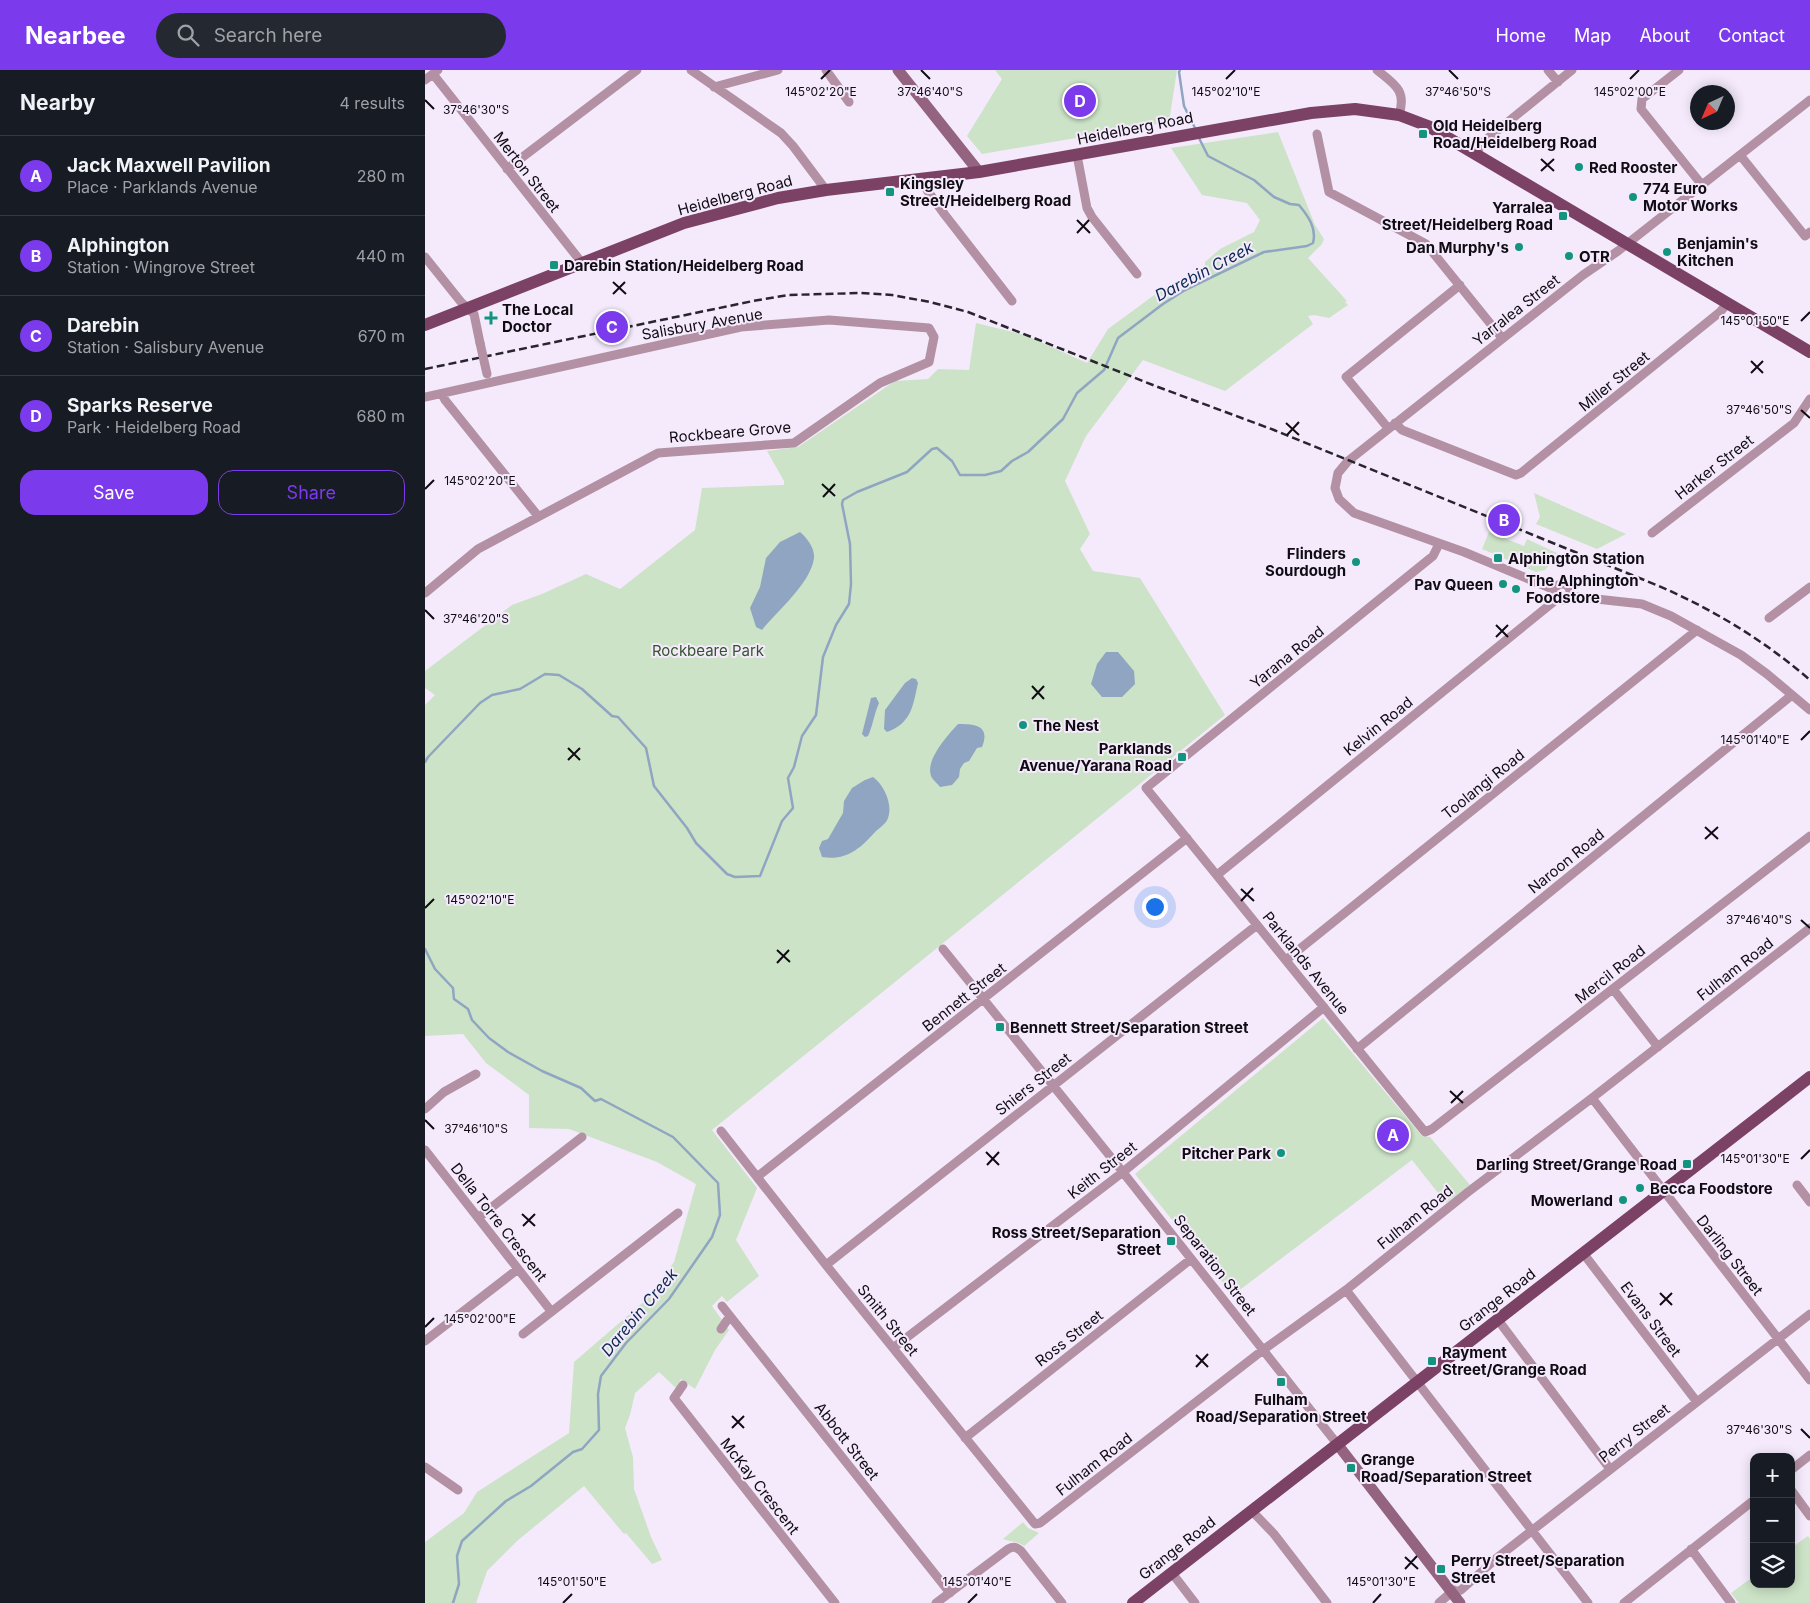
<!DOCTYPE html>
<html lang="en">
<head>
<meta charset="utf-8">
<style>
	body { margin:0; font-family:Inter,sans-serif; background:#242831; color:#f1f3f6 }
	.controls { position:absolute; right:15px; bottom:15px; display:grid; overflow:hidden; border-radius:10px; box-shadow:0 2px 12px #0003 }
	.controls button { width:45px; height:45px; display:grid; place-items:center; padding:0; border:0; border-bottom:1px solid #363941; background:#171b24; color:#f1f3f6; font:25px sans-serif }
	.compass { position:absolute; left:1265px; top:15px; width:45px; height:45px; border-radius:50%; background:#171b24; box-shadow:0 2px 12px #0003; rotate:224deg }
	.you { position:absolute; left:729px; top:836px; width:18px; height:18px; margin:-12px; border:4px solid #fff; border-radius:50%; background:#1a73e8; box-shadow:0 0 0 8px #1a73e833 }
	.badge { display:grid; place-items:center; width:32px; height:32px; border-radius:50%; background:#7c3aed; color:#fff; font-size:16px; font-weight:700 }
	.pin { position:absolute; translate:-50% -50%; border:2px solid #fff; box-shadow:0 1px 5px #0006 }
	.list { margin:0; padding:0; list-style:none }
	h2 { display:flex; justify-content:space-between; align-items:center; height:65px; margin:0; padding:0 20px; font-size:21px }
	h2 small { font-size:16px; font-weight:400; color:#9ea1a6 }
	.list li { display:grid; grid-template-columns:32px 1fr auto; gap:15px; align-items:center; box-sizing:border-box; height:80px; padding:0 20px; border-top:1px solid #363941 }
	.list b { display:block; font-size:19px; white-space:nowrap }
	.list p { margin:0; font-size:16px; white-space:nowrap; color:#9ea1a6 }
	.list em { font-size:16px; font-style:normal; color:#9ea1a6 }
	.actions { display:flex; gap:10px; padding:15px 20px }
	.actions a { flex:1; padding:11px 0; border:1px solid #7c3aed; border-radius:15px; text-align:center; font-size:18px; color:#7c3aed }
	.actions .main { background:#7c3aed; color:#fff }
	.icon { flex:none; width:28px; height:28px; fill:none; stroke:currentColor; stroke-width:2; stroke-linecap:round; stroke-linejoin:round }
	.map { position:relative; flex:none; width:1385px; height:1533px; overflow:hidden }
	header { display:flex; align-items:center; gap:30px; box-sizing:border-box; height:70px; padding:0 25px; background:#7c3aed; color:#fff }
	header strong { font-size:24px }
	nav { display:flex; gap:28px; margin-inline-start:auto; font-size:18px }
	.search { width:350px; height:45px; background:#242831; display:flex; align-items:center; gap:12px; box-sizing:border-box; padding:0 18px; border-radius:28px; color:#9ea1a6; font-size:19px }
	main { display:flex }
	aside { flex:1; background:#171b24 }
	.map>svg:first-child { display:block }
	.green { fill:#cce3c7 }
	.water { fill:#8fa5c1 }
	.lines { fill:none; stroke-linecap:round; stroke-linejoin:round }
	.stream { stroke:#8fa5c1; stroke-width:2.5 }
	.street { stroke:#b390a3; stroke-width:9 }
	.secondary { stroke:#93637f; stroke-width:11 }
	.primary { stroke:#7c4265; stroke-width:12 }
	.rail { stroke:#29242d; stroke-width:2.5; stroke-dasharray:8 4; stroke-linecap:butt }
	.street-bridge { stroke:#b390a3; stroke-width:9 }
	.ticks { fill:none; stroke:#110c14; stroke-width:2 }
	.poi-dot { fill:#12947e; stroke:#f4eafc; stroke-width:2 }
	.labels { text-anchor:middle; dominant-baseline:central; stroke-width:4; stroke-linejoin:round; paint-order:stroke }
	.poi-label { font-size:15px; font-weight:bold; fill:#110c14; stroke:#f4eafc; text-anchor:start }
	.street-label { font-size:15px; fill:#110c14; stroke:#f4eafc }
	.park-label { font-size:15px; fill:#31542b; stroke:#f4eafc }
	.water-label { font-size:16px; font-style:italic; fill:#0b2950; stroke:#f4eafc }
	.ticks-label { font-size:12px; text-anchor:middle; fill:#110c14; stroke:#f4eafc; stroke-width:4; stroke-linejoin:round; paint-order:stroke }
</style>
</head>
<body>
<header>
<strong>Nearbee</strong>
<div class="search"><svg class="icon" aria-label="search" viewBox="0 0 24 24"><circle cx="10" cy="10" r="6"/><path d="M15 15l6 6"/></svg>Search here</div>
<nav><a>Home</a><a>Map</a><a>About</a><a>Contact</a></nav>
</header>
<main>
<aside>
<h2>Nearby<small>4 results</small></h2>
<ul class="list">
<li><span class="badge">A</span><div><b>Jack Maxwell Pavilion</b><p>Place · Parklands Avenue</p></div><em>280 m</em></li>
<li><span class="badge">B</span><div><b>Alphington</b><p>Station · Wingrove Street</p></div><em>440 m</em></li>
<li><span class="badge">C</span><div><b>Darebin</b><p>Station · Salisbury Avenue</p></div><em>670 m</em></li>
<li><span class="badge">D</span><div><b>Sparks Reserve</b><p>Park · Heidelberg Road</p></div><em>680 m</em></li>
</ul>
<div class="actions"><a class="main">Save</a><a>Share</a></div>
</aside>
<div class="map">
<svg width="1385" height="1533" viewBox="0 0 1385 1533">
	<rect width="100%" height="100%" fill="#f4eafc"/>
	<!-- green -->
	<path class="green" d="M570,0h182l-8,52 -187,32 -15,-18 35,-57z
		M853,62l37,93 9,14 -2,5 -14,14 39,43 -2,1 3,3 -19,13 -15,-3 -6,1 5,8 -88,67 -82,-31 -57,76 -21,45 25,53 -10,15 13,22 47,7 85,137 -513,415 45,58 -21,52 23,36 -32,26 -5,-6 -10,10 17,24 -14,20 -20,39 -14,-10 -5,9 -17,-16 -24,21 -5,22 -5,13 8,29 1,32 17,48 11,23 -10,4 -26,-31 -2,1 -40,-48 -67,55 -30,30 -11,32h-51v-61l39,-29 13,-21 92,-59 5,-71 73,-63 27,-37 22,-78 -39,-22 -88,-33 -40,-1v-33l-43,-32 -23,-29 -38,2v-331l10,-10 -10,-7v-17l87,-66 30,-11 44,-20 34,15 75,-59 7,-42 82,-3v-4l-17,-30 31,-4 97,-66 33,-2 10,-10 31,1 7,-47 49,12 62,28 21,-34 49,-36 48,-24v-7l15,-13 34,-17 6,-12 -13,-17 -45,-8 -31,-47z
		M1109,423l92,41 -29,15 -61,-25 4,-7z
		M1064,462l35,14 3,-7 38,18 -12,4 -8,9 -9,2 -54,-23z
		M898,948l99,118 8,1 40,48 -24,18 -34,-43 -179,135 -98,-121z
		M598,1452l5,6 11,5 -15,13c-6,-5 -14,-4 -21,-7z
		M1383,1466l2,3v64h-71l-8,-10 23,-17v8h37v-36z"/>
	<!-- water -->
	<path class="water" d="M375,462c7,6 15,16 14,26 -3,25 -37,53 -52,72l-6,-3 -6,-19 10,-21 6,-29 14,-16z
		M681,582h12l16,19 1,13 -13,13h-20l-11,-13 6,-20z
		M487,608l4,1 2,4c-5,22 -6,40 -31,49l-3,-3 1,-19 20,-27z
		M451,627l3,6c-5,11 -6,22 -11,33l-3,1 -3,-3 9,-36z
		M533,654c16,0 33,1 24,23l-5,1 -8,13 -5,2 -4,6 -1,8 -7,8 -12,2c-2,-3 -6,-6 -8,-9 -9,-16 16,-43 26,-54z
		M448,707c11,8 20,27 15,41 -2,6 -9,10 -13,14 -15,17 -29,29 -53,25l-3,-9 3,-7 6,-2 15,-26 1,-12 8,-13 13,-8z"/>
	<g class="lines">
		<!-- stream -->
		<path class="stream" d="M755,0l-1,2 5,34 12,24
			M0,692l3,-5 52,-54 12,-8 28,-6 25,-15 14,1 23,14 30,27 6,1 28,31 8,38 33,42 9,15 31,31 8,3 25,-1 22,-55 11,-13 -5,-30 6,-11 8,-31 14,-21 7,-58 13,-32 13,-21 2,-20 -1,-40 -8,-40 1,-4 14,-8 50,-20 25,-23 5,-1 15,13 8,14h25l16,-4 11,-10 16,-9 35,-33 14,-26 27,-23 14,-32 45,-34 22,-14 79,-38 43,-6 6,-3c4,-15 -5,-27 -14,-38l-9,-1 -16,-7 -20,-17 -46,-24 -9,-18
			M0,879l10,20 18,19 1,11 14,10 4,11 17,18 19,14 34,19 39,17 14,13 6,-2 72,38 45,46 2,32 -8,22 -43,62 -43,44 -25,33 -3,18 1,36 -17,19 -9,3 -42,34 -25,15 -44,40 -5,15 2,28 -6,19"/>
		<!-- street -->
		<path class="street" d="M266,0l90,63 12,13 33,44
			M401,0l23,32
			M952,0c17,14 30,20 22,45
			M1123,0l10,12
			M1254,0l-37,29 -1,10 61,76
			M8,4l149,189
			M0,10l13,-10
			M289,17l64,-17
			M892,64l12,58 97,52 76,94
			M1051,84l6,-11 90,-73
			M652,85l10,53 5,9 45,57
			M1315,85l65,81 5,-4
			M82,99l130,-99
			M497,110l5,10 18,25 67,86
			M0,187l36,45 13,12 6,29
			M17,324l3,6 93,116
			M0,327l316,-70 88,-7 100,8 5,9 -5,25 -49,21 -86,60 -136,10 -180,96 -53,44
			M970,353l7,7 114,45 5,-2 199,-161 7,-8
			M963,358l-42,-51 114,-92
			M1227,463l142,-110 16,-24
			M1014,474l-6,12 -287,232 279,344 7,-3 378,-293
			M1129 522a8 8 0 1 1 16 0a8 8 0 1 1-16 0Z
			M1130,520l-91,-38 -110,-39 -15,-14 -4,-11 3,-15 10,-12 235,-186 35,-24 192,-151
			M1144,526l73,8 29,12 70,39 26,19 43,36
			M1344,548l41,-31
			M792,805l340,-276
			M518,879l175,217 220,279
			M861,890l411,-330
			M1188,919l45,58
			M932,979l435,-354
			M1167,1028l218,282
			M0,1039l19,-17 32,-18
			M296,1061l105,134 209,259 5,-1 223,-173 83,-60 122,-98 124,-94 218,-170
			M0,1080l126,161
			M332,1107l430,-339
			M1372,1115l13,17
			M53,1148l104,-81
			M1158,1183l114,149
			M401,1195l431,-340
			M921,1220l242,313
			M297,1236l228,287
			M1073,1250l112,149
			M296,1259l9,-13
			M98,1264l155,-121
			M0,1271l93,-72
			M468,1278l230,-176 201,-165
			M258,1315l-9,13 161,205
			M540,1368l226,-179
			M0,1397l33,23
			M1366,1400l19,-15
			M1366,1420l19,26
			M827,1441l22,23 53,69
			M1266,1479l40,54
			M747,1503l23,30
			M1027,1523l9,-3 37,-33 312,-243
			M511,1533l72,-54c6,-3 8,-2 13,2l41,52
			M1014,1533l15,-13
			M1199,1533l130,-103"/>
		<!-- secondary -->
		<path class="secondary" d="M473,0l81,102
			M913,1375l122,158"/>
		<!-- primary -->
		<path class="primary" d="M0,255l259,-102 94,-25 48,-8 153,-18 332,-59 44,-4 44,6 29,11 382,226
			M708,1533l677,-526"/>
		<!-- rail -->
		<path class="rail" d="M0,299l328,-68 35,-6 72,-2 32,2 38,7 38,10 190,75 116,43 385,156c55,24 106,55 151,94"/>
		<!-- street-bridge -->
		<path class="street-bridge" d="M55,273l7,31"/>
	</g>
	<!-- ticks -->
	<path class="ticks" d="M496,0l9,9M1024,0l9,9M396,9l9,-9M801,9l9,-9M1205,9l9,-9M0,30l9,9M1116,89l13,12M1116,101l13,-12M652,150l13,13M652,163l12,-13M188,212l13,12M188,224l12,-12M1376,251l9,-9M1326,291l12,12M1326,303l12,-12M1376,340l9,8M861,353l13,12M862,365l12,-13M397,414l13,12M0,419l9,-9M398,427l12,-13M0,540l9,9M1071,555l12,12M1071,567l12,-12M607,616l12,13M607,629l12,-13M1376,670l9,-9M143,678l12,12M143,690l12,-12M1280,757l13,12M1280,769l13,-12M816,819l13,12M816,831l12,-13M0,838l9,-9M1376,850l9,8M352,880l13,12M352,893l12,-13M1025,1021l13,12M1026,1033l12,-12M0,1050l9,9M561,1082l13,13M1376,1089l9,-9M562,1095l12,-13M97,1144l13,12M98,1156l12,-12M1235,1223l12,12M1235,1235l12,-12M0,1257l9,-9M771,1285l12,12M771,1297l12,-13M307,1346l12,12M307,1358l12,-12M1376,1359l9,9M980,1487l13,12M980,1499l12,-13M138,1533l9,-9M543,1533l9,-9M948,1533l8,-9"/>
	<!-- markers -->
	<g class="poi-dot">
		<rect x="993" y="59" width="10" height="10" rx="2.5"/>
		<circle cx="1154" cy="97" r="5"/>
		<rect x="460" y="117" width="10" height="10" rx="2.5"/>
		<circle cx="1208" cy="127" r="5"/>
		<rect x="1133" y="141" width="10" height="10" rx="2.5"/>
		<circle cx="1094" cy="177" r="5"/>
		<circle cx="1242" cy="182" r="5"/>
		<circle cx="1144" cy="186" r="5"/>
		<rect x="124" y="190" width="10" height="10" rx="2.5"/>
		<path d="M63.5 240.5h5v5h5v5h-5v5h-5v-5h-5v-5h5z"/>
		<rect x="1068" y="483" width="10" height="10" rx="2.5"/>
		<circle cx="931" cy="492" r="5"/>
		<circle cx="1078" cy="514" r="5"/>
		<circle cx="1091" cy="519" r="5"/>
		<circle cx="598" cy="655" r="5"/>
		<rect x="752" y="682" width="10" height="10" rx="2.5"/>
		<rect x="570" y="952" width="10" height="10" rx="2.5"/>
		<circle cx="856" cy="1083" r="5"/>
		<rect x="1257" y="1089" width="10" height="10" rx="2.5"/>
		<circle cx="1215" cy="1118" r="5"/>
		<circle cx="1198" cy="1130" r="5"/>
		<rect x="741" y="1166" width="10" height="10" rx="2.5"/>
		<rect x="1002" y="1286" width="10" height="10" rx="2.5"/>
		<rect x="851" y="1307" width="10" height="10" rx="2.5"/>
		<rect x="921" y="1393" width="10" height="10" rx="2.5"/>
		<rect x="1011" y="1494" width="10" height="10" rx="2.5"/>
	</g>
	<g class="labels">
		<!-- poi labels -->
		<g class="poi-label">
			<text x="1008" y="55">Old Heidelberg<tspan x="1008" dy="17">Road/Heidelberg Road</tspan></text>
			<text x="1164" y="97">Red Rooster</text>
			<text x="475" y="113">Kingsley<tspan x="475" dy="17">Street/Heidelberg Road</tspan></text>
			<text x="1218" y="118">774 Euro<tspan x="1218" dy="17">Motor Works</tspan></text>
			<text x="1128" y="137" text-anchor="end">Yarralea<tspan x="1128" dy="17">Street/Heidelberg Road</tspan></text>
			<text x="1252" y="173">Benjamin's<tspan x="1252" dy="17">Kitchen</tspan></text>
			<text x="1084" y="177" text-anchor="end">Dan Murphy's</text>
			<text x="1154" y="186">OTR</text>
			<text x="139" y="195">Darebin Station/Heidelberg Road</text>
			<text x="77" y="239">The Local<tspan x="77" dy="17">Doctor</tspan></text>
			<text x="921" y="483" text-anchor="end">Flinders<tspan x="921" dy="17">Sourdough</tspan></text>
			<text x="1083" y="488">Alphington Station</text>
			<text x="1101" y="510">The Alphington<tspan x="1101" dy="17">Foodstore</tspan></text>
			<text x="1068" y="514" text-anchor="end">Pav Queen</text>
			<text x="608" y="655">The Nest</text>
			<text x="747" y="678" text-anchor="end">Parklands<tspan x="747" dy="17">Avenue/Yarana Road</tspan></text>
			<text x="585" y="957">Bennett Street/Separation Street</text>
			<text x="846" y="1083" text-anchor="end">Pitcher Park</text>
			<text x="1252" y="1094" text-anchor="end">Darling Street/Grange Road</text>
			<text x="1225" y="1118">Becca Foodstore</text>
			<text x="1188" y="1130" text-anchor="end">Mowerland</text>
			<text x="736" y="1162" text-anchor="end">Ross Street/Separation<tspan x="736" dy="17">Street</tspan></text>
			<text x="1017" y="1282">Rayment<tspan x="1017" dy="17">Street/Grange Road</tspan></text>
			<text x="856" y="1329" text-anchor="middle">Fulham<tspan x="856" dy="17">Road/Separation Street</tspan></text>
			<text x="936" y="1389">Grange<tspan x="936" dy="17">Road/Separation Street</tspan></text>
			<text x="1026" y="1490">Perry Street/Separation<tspan x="1026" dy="17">Street</tspan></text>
		</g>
		<!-- street labels -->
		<g class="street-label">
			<text transform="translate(710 58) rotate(-11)">Heidelberg Road</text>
			<text transform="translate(102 102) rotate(52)">Merton Street</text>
			<text transform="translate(310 125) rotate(-15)">Heidelberg Road</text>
			<text transform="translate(1091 240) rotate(-38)">Yarralea Street</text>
			<text transform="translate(277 254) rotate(-10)">Salisbury Avenue</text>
			<text transform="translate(1189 311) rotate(-39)">Miller Street</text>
			<text transform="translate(305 362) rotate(-5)">Rockbeare Grove</text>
			<text transform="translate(1289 397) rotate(-38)">Harker Street</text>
			<text transform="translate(862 587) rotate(-39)">Yarana Road</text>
			<text transform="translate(953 656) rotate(-39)">Kelvin Road</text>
			<text transform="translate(1058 714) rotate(-39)">Toolangi Road</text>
			<text transform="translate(1141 791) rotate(-39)">Naroon Road</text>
			<text transform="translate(881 893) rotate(51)">Parklands Avenue</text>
			<text transform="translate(1310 899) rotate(-38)">Fulham Road</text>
			<text transform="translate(1185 904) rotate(-38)">Mercil Road</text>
			<text transform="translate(539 927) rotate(-38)">Bennett Street</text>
			<text transform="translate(608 1014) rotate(-38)">Shiers Street</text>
			<text transform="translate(677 1100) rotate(-38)">Keith Street</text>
			<text transform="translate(990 1147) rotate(-39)">Fulham Road</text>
			<text transform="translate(74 1152) rotate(52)">Della Torre Crescent</text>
			<text transform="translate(1305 1185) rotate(52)">Darling Street</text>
			<text transform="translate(790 1195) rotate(52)">Separation Street</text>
			<text transform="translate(1072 1230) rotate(-38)">Grange Road</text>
			<text transform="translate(1226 1249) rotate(53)">Evans Street</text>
			<text transform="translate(463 1250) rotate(51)">Smith Street</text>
			<text transform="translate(644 1268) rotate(-38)">Ross Street</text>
			<text transform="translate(1209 1363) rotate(-38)">Perry Street</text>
			<text transform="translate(422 1371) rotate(52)">Abbott Street</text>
			<text transform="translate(669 1394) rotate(-38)">Fulham Road</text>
			<text transform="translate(335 1416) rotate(52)">McKay Crescent</text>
			<text transform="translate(752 1478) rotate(-38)">Grange Road</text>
		</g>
		<!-- park labels -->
		<g class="park-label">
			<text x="283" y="580">Rockbeare Park</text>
		</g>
		<!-- water labels -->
		<g class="water-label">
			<text transform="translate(779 201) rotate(-28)">Darebin Creek</text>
			<text transform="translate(214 1242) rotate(-50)">Darebin Creek</text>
		</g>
	</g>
	<g class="ticks-label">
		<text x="505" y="26">37°46'40"S</text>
		<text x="1033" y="26">37°46'50"S</text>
		<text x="396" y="26">145°02'20"E</text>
		<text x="801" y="26">145°02'10"E</text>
		<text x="1205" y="26">145°02'00"E</text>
		<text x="51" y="44">37°46'30"S</text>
		<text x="1330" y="255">145°01'50"E</text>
		<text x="1334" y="344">37°46'50"S</text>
		<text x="55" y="415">145°02'20"E</text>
		<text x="51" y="553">37°46'20"S</text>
		<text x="1330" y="674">145°01'40"E</text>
		<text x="55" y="834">145°02'10"E</text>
		<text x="1334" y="854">37°46'40"S</text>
		<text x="51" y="1063">37°46'10"S</text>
		<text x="1330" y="1093">145°01'30"E</text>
		<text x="55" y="1253">145°02'00"E</text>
		<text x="1334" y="1364">37°46'30"S</text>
		<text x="147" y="1516">145°01'50"E</text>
		<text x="552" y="1516">145°01'40"E</text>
		<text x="956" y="1516">145°01'30"E</text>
	</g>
</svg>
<div class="controls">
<button>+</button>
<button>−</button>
<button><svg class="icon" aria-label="layers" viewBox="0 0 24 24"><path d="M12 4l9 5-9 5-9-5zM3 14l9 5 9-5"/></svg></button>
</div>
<svg class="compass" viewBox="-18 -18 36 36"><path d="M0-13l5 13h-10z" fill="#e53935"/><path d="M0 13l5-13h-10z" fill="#9ea1a6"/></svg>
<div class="you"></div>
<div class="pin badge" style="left:968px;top:1065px">A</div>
<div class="pin badge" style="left:1079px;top:450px">B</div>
<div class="pin badge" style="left:187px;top:257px">C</div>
<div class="pin badge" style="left:655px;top:31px">D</div>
</div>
</main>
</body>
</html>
